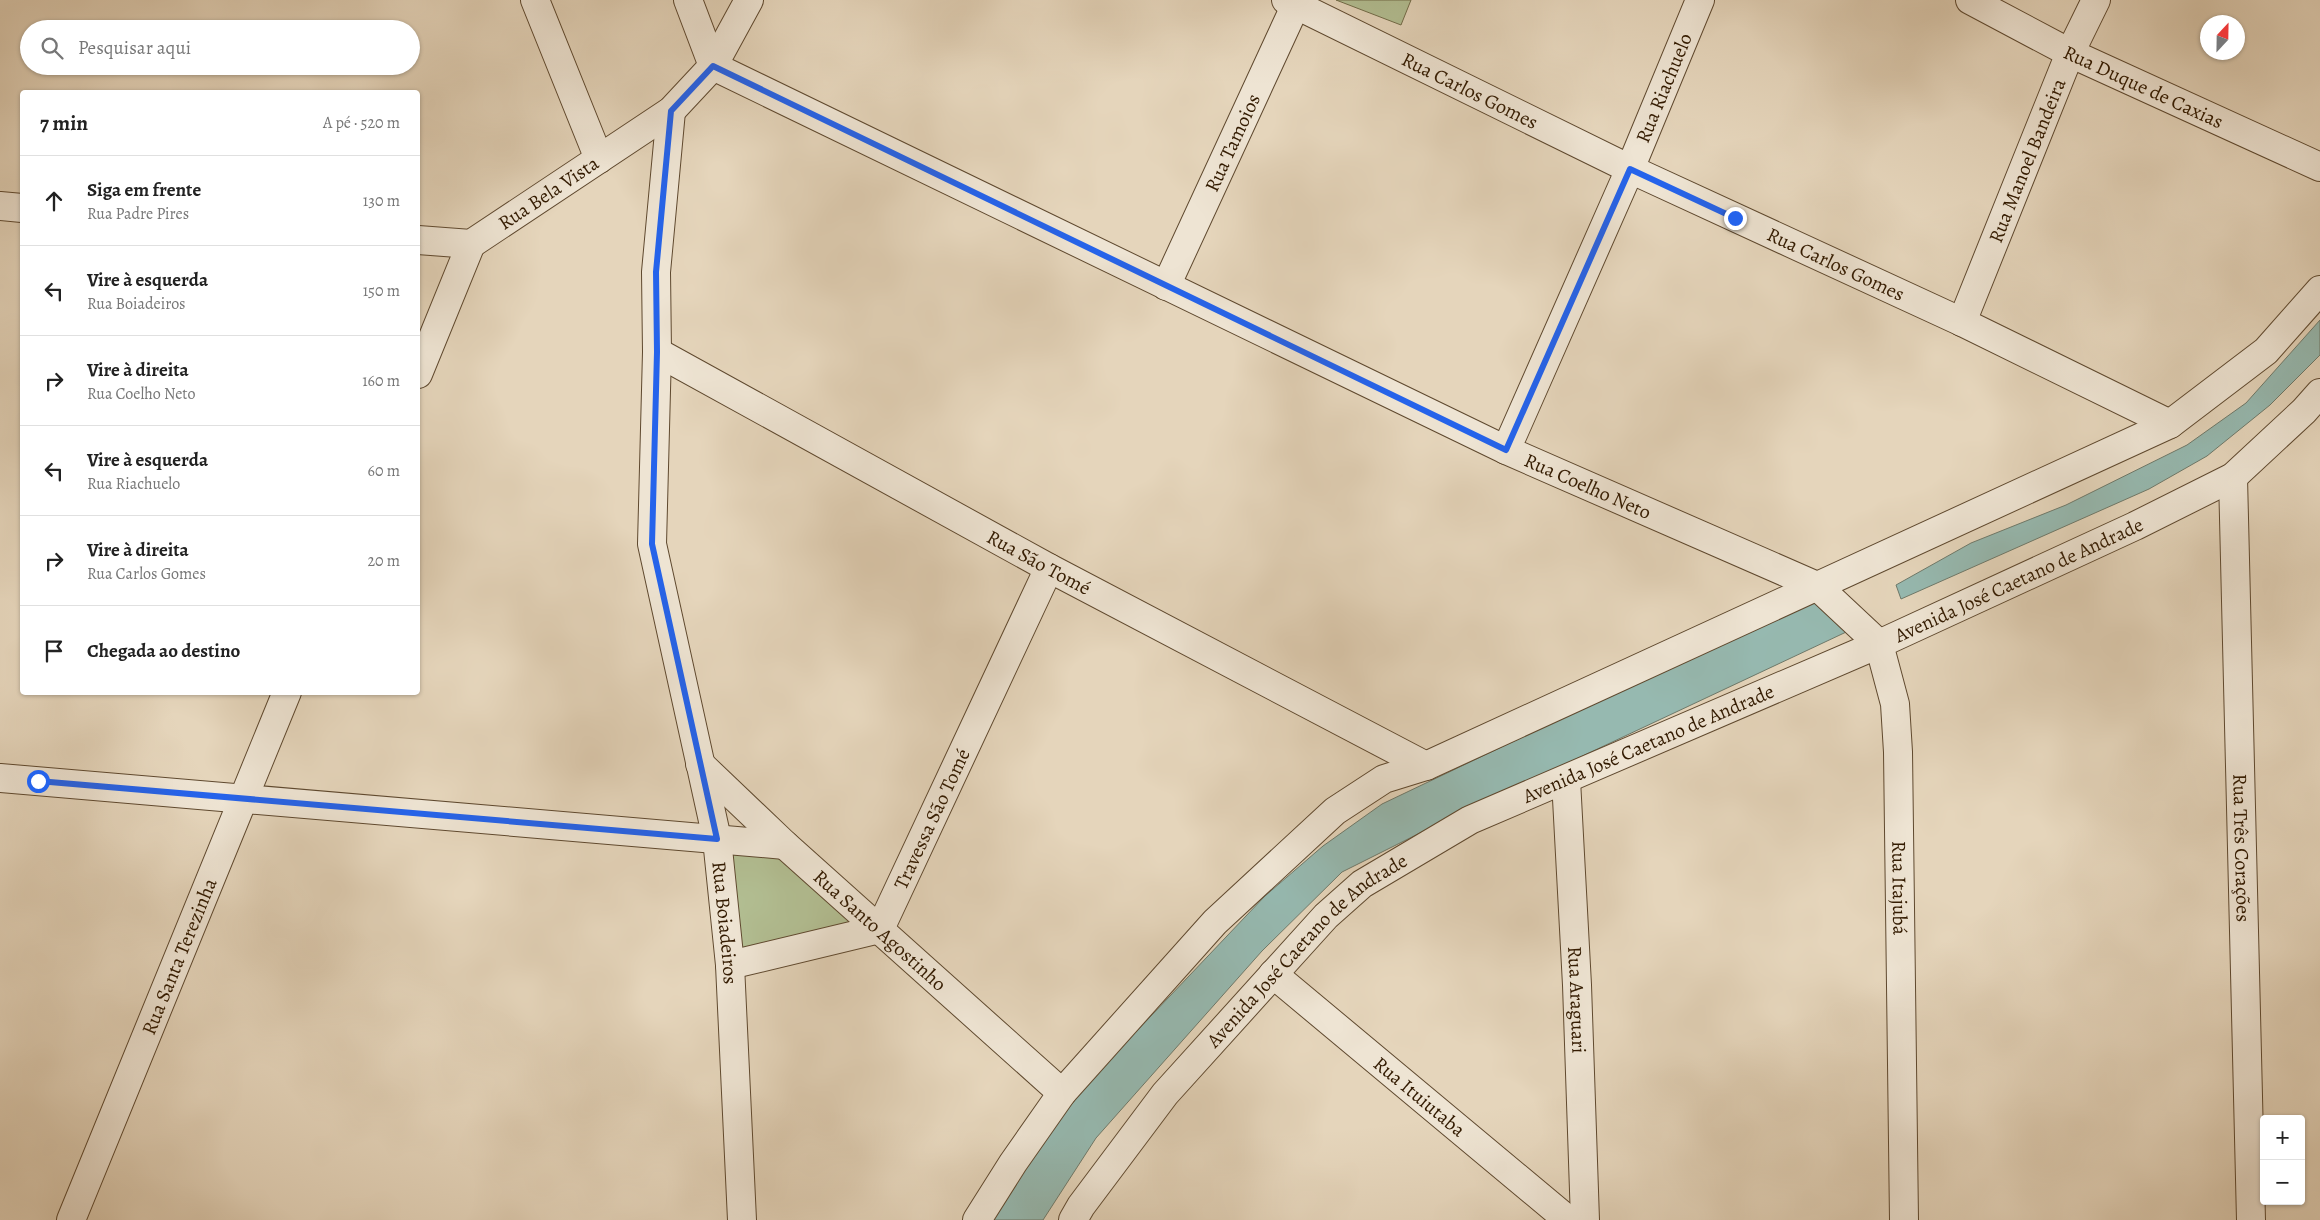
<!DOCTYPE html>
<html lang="pt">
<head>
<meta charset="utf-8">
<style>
	body { margin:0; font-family:Alegreya,serif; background:#f6f6f6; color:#222 }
	.controls { position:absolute; right:15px; bottom:15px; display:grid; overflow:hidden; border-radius:5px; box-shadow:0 1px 4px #0004 }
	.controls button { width:45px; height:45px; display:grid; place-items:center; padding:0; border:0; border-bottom:1px solid #e0e0e0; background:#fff; color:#222; font:25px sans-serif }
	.compass { position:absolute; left:2200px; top:15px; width:45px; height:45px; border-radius:50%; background:#fff; box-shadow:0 1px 4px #0004; rotate:22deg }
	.stop { position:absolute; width:15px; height:15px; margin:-11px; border:4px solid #2563eb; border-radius:50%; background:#fff }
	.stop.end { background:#2563eb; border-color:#fff; box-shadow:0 1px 5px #0008 }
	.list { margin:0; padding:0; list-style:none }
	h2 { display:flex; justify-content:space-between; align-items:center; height:65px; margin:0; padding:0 20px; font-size:21px }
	h2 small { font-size:16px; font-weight:400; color:#767676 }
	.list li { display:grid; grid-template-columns:32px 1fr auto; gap:15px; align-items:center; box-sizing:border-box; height:90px; padding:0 20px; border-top:1px solid #e0e0e0 }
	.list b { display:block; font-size:19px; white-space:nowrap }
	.list p { margin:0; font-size:16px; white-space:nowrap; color:#767676 }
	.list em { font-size:16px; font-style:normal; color:#767676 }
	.icon { flex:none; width:28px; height:28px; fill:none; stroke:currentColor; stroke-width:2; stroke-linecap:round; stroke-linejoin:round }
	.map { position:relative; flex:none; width:2320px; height:1220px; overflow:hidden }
	.search { position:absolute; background:#fff; box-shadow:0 1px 4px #0004; left:20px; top:20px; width:400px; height:55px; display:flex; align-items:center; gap:12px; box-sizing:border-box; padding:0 18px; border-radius:28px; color:#767676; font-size:19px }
	.panel { position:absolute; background:#fff; box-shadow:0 1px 4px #0004; left:20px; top:90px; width:400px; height:605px; border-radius:5px }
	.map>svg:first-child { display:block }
	.green { fill:#b2be92; stroke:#726c49 }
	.water { fill:#96b9b0; stroke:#6e796a }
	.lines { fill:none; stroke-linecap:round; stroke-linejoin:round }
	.minor-casing { stroke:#5f492f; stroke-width:30 }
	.minor { stroke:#eee4d3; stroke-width:28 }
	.route { stroke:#2563eb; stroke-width:6 }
	.labels { text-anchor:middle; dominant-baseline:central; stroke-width:4.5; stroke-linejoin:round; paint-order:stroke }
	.street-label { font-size:20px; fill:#321a00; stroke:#eee4d3 }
</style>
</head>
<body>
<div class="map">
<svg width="2320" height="1220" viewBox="0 0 2320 1220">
	<rect width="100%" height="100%" fill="#e5d5bb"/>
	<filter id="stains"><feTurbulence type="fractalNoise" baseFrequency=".004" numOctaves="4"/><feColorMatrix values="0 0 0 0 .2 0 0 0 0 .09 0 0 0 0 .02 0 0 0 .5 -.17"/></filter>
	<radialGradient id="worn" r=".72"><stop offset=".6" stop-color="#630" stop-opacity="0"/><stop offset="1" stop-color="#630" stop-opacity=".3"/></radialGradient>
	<!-- green -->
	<path class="green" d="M1336,0h75l-10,25z
		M725,847l56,6 78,69 -120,32z"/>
	<!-- water -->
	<path class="water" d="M2320,320v35l-50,50 -63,51 -58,33 -248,110 -5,-14 75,-42 95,-38 121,-60 59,-42z
		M1818,596l41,30 -419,197 -98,49 -80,79 -166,187 -53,82h-50l17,-30 58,-83 44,-50 153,-161 58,-50 59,-42z"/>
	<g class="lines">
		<defs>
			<g id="minor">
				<path d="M535,0l64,159"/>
				<path id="s1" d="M688,0l25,66 793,384 311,136 62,58 16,60 3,48 6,468"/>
				<path id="s2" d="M1286,0l344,169 332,153 208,102"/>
				<path id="s3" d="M1970,0l100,53 250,114"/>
				<path id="s4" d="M671,111l-15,161 1,80 -5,192 65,295 13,126 12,255"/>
				<path d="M0,206l22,2"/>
				<path id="s5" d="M418,240l53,4 200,-133 42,-45 36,-66"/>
				<path id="s6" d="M1166,286l132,-286"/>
				<path id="s7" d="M1962,322l108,-269 26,-53"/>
				<path id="s8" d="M657,352l392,216 377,198"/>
				<path d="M418,374l53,-130"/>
				<path id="s9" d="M1506,450l124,-281 70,-169"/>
				<path id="s10" d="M2233,477l18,743"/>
				<path id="s11" d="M700,764l85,81 277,248"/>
				<path d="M0,778l785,67"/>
				<path id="s12" d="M1566,780l11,205 8,235"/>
				<path id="s13" d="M730,965l150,-36 169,-361"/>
				<path id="s14" d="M1273,974l295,246"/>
				<path id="s15" d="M71,1220l216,-528"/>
				<path d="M977,1220l36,-57 49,-70 153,-171 120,-111 49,-32 42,-13 744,-342 96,-73 54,-61"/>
				<path id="s16" d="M1073,1220l8,-14 84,-112 161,-178 36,-32 108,-64 409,-176 256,-118 98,-49 71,-66 16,-18"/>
			</g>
		</defs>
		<!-- minor casing -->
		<use href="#minor" class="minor-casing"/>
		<!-- minor -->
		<use href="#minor" class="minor"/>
	</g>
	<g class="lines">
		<!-- route -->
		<path class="route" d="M38,781l679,58 -65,-295 5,-192 -1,-80 15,-161 42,-45 793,384 124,-281 105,49"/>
	</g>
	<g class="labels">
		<!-- street labels -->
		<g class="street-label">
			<text stroke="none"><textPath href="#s3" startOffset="194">Rua Duque de Caxias</textPath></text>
			<text stroke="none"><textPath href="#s9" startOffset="395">Rua Riachuelo</textPath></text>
			<text stroke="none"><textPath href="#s2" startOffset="205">Rua Carlos Gomes</textPath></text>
			<text stroke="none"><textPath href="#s6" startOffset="158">Rua Tamoios</textPath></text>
			<text stroke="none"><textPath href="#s7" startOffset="174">Rua Manoel Bandeira</textPath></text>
			<text stroke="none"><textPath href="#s5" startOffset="146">Rua Bela Vista</textPath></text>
			<text stroke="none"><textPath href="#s2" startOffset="610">Rua Carlos Gomes</textPath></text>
			<text stroke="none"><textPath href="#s1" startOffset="1041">Rua Coelho Neto</textPath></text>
			<text stroke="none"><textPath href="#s8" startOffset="436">Rua São Tomé</textPath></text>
			<text stroke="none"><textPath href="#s16" startOffset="1169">Avenida José Caetano de Andrade</textPath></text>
			<text stroke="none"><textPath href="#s16" startOffset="764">Avenida José Caetano de Andrade</textPath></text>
			<text stroke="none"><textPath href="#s13" startOffset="276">Travessa São Tomé</textPath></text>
			<text stroke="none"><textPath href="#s10" startOffset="371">Rua Três Corações</textPath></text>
			<text stroke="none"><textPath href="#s1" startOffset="1622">Rua Itajubá</textPath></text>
			<text stroke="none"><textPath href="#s4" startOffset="820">Rua Boiadeiros</textPath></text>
			<text stroke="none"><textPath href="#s11" startOffset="245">Rua Santo Agostinho</textPath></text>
			<text stroke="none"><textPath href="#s16" startOffset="359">Avenida José Caetano de Andrade</textPath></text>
			<text stroke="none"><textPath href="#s15" startOffset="285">Rua Santa Terezinha</textPath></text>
			<text stroke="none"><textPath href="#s12" startOffset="220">Rua Araguari</textPath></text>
			<text stroke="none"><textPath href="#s14" startOffset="191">Rua Ituiutaba</textPath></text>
		</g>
	</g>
	<rect width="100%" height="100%" filter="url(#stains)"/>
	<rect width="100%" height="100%" fill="url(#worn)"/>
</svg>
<div class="controls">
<button>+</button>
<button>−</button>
</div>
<svg class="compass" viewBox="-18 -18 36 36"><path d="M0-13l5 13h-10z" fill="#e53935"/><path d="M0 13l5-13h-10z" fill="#767676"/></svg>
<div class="stop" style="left:38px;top:781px"></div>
<div class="stop end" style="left:1735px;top:218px"></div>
<div class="search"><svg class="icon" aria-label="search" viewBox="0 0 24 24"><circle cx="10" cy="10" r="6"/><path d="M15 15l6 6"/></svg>Pesquisar aqui</div>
<section class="panel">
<h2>7 min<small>A pé · 520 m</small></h2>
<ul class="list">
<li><svg class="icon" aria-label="ahead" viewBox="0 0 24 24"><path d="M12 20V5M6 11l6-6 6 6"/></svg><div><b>Siga em frente</b><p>Rua Padre Pires</p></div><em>130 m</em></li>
<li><svg class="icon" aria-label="left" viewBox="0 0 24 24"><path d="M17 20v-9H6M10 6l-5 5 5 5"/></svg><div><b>Vire à esquerda</b><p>Rua Boiadeiros</p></div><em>150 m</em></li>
<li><svg class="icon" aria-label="right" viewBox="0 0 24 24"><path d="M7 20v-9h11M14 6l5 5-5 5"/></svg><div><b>Vire à direita</b><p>Rua Coelho Neto</p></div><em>160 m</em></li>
<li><svg class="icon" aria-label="left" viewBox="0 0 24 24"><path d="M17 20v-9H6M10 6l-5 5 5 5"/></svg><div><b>Vire à esquerda</b><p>Rua Riachuelo</p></div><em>60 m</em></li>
<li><svg class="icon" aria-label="right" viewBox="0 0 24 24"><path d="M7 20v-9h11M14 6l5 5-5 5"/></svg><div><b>Vire à direita</b><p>Rua Carlos Gomes</p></div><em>20 m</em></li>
<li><svg class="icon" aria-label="arrive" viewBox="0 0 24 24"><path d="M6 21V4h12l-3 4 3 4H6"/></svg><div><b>Chegada ao destino</b></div></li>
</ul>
</section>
</div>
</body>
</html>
